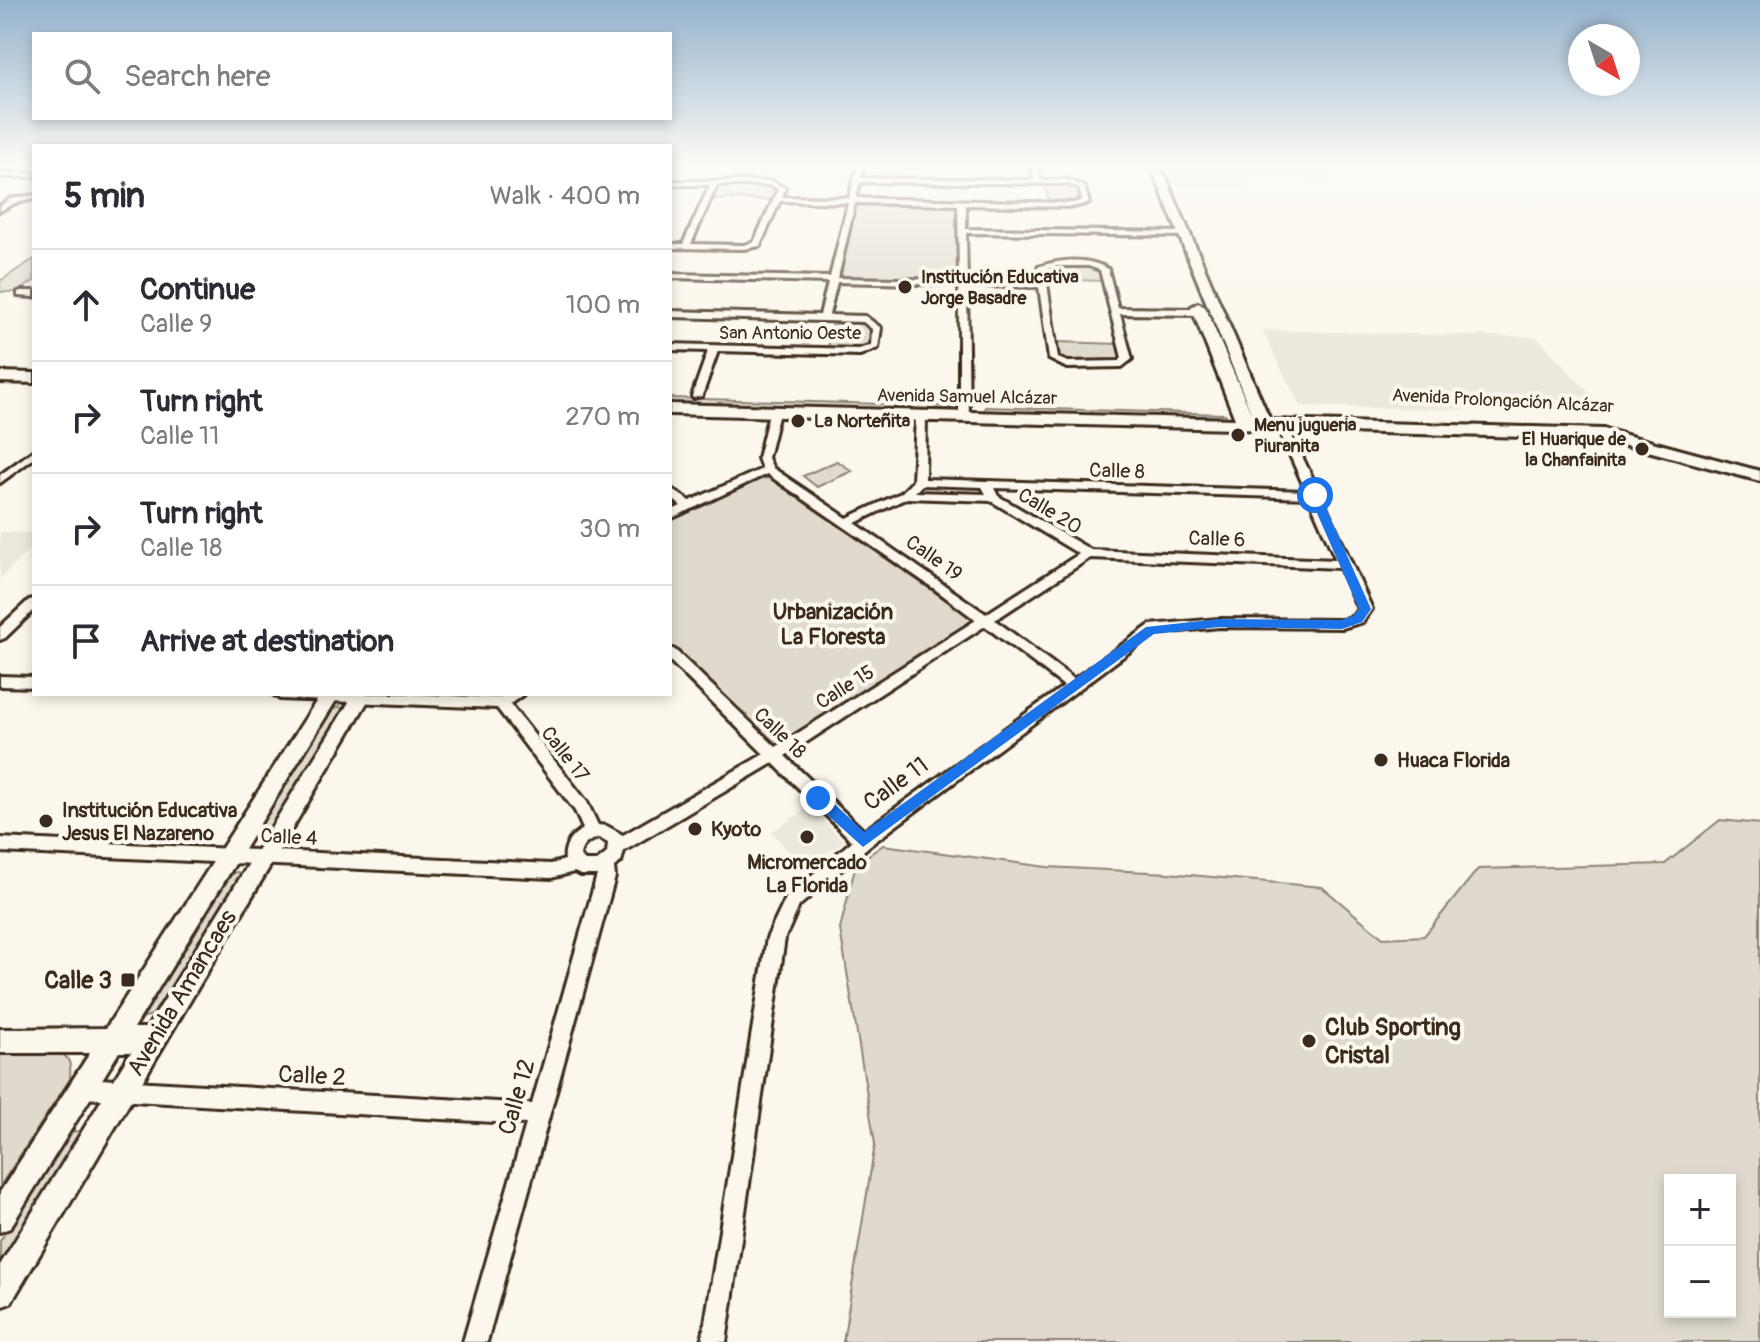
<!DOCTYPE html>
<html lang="en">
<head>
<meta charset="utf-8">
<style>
	body { margin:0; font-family:Pangolin,sans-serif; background:#f2f2f3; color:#2b2b33 }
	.controls { position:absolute; right:24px; bottom:24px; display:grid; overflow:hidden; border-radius:0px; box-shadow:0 4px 12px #0003 }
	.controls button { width:72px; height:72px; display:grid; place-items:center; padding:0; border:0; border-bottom:2px solid #e1e1e2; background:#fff; color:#2b2b33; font:40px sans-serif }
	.compass { position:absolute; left:1568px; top:24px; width:72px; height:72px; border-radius:50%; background:#fff; box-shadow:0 4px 12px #0003; rotate:141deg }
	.stop { position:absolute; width:24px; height:24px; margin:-18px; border:6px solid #1a73e8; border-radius:50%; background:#fff }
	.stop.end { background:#1a73e8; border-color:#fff; box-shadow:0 2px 8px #0008 }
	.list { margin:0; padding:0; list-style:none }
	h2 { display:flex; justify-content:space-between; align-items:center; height:104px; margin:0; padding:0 32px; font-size:34px }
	h2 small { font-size:26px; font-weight:400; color:#7c7c81 }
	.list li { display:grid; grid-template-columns:52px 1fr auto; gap:24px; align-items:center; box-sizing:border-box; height:112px; padding:0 32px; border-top:2px solid #e1e1e2 }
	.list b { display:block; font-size:30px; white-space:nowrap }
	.list p { margin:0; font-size:26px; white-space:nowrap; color:#7c7c81 }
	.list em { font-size:26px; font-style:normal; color:#7c7c81 }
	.icon { flex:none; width:44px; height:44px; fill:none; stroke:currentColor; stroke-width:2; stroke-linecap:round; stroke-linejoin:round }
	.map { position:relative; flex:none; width:1760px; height:1342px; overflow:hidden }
	.search { position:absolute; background:#fff; box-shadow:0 4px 12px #0003; left:32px; top:32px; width:640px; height:88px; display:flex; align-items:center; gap:20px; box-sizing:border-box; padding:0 28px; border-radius:0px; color:#7c7c81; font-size:30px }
	.panel { position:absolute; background:#fff; box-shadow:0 4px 12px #0003; left:32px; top:144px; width:640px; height:552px; border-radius:0px }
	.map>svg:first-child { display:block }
	.built { fill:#ede8dd }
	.green { fill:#dfd9ce; stroke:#8d8276; stroke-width:2; fill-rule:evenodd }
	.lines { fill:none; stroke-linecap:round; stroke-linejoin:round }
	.pedestrian-casing { stroke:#3b2a1e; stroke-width:6 }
	.minor-casing { stroke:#3b2a1e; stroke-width:6 }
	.tertiary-casing { stroke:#3b2a1e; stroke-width:6 }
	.secondary-casing { stroke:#3b2a1e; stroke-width:6 }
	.pedestrian { fill:#fbf7ec; fill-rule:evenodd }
	.minor { fill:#fbf7ec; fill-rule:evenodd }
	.tertiary { fill:#fbf7ec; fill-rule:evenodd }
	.secondary { fill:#fbf7ec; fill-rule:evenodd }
	.route { fill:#1a73e8 }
	.poi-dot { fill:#3b2a1e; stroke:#fbf7ec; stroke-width:3 }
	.labels { text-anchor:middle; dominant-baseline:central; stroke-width:8; stroke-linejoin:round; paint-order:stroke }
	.far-poi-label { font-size:18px; font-weight:bold; fill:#3b2a1e; stroke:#fbf7ec; text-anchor:start }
	.far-street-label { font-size:18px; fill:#3b2a1e; stroke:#fbf7ec }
	.street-label { font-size:20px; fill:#3b2a1e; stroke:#fbf7ec }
	.poi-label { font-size:20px; font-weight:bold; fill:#3b2a1e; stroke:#fbf7ec; text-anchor:start }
	.neighbourhood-label { font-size:22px; font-weight:bold; fill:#3b2a1e; stroke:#fbf7ec }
	.near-street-label { font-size:24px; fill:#3b2a1e; stroke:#fbf7ec }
	.near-poi-label { font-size:24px; font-weight:bold; fill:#3b2a1e; stroke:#fbf7ec; text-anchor:end }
</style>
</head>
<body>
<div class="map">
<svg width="1760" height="1342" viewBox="0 0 1760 1342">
	<rect width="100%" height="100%" fill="#fbf7ec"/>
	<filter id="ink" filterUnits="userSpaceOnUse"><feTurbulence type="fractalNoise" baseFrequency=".0125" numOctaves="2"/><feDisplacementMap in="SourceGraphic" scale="16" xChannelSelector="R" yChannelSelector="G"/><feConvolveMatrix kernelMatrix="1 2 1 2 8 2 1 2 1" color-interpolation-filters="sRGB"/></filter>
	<g filter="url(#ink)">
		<!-- built -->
		<path class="built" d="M1164,164h160l13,16 -89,-2 3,9 -79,-2z
			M1262,330l275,7 71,76 -308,-7z
			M0,532l34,1v12l-34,34z
			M809,807l35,34 -39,28 -34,-37z"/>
		<!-- green -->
		<path class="green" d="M1044,183l34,4 4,13 -8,4 -24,-1z
			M773,184l6,2 -4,14 -64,-1 6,-14z
			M853,203l106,2 -1,76 -121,-5z
			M34,259v22l-17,11h-17v-11z
			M1089,265l13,4 2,12 -58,-2 -3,-10 6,-3z
			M833,319l39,3 1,21 -14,7 -31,-1z
			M1057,342l63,2 3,15 -4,3 -51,1 -10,-4z
			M670,398l281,8 3,2 -68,3 -216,-7z
			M985,407l240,7 2,3 -244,-4z
			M837,461l15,10 -35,16 -14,-11z
			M769,478l206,142 -1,5 -194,121h-8l-102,-97v-128l89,-42z
			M339,706l5,5 -77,125 -11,2 -1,-7 74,-120z
			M1720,820l40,4v518h-917l32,-198 -35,-215 16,-65 27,-19 164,22 121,6 154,14 61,51 41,-2 54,-67 187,-5zM1670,1180h60v132h-60z
			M236,872l8,1 -86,140 -13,4 -3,-4 83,-134z
			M56,1051c15,5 15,14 14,28l-70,107v-134z
			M69,1131l20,1 -89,145v-36z"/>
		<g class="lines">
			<defs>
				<path id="pedestrian" d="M0,173h34v4h-34z"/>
				<path id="minor" d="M858,164h6l-3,14 173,2 -5,-16h6l6,16h27l16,6 5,17 -16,4 -107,-2v24l218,3 4,2 -4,2 -218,-3 1,48 72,1 -1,-15c22,-8 50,-10 70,2l10,39 82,1 4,3 -4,3 -80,-1 12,45 -10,8 -55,1 -18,-9 -10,-72 -72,-1 2,131 -5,3 -5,-3v-132l-122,-3 -8,33 36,1 16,12 -3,20 -18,7 -142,-4 -16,45 -9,2 -1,-2 16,-45 -38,-1v-6l189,5 12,-4 1,-16 -9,-7 -193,-5v-6l150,4 8,-33 -158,-4v-4l160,3 18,-74 -68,-2 -20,45 -16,3 -74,-1v-4h13l27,-59h-40v-4h101l14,7 -3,9 67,1zM860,182l207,2 12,4 3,12 -9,3 -217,-5zM717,185h53l8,4 -24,53 -10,3 -53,-1zM855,203l103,2 1,75 -121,-2zM1055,266h33l12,4 22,88 -3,3 -51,1 -10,-4 -13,-88z
					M34,195v4l-19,4 -15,8v-5l10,-7z
					M21,291h13v6l-16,-1v-4z
					M774,410l5,3 -11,45 5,10 74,50 54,-25 12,-12 3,-65 5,-3 5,3 -1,63 381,12 -30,-67 1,-2h8l36,73 51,114 -9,13 -21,6 -123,-1 -66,7 -284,212 -70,60 -14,32 -59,404h-24l65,-404 20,-42 65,-55 -79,-78 -149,88 -3,11 -7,5 1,10 -128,465h-24l63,-218 -444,-26 -7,-3 -3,-7 3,-7 7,-3 450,26 65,-229h-16l-7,-3 -23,6 -551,-26v-14l551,26 14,-4c-2,-14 6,-25 18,-31l-8,-18 -78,-103 -217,-9 -7,-5h136l90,4 6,-4h19l-14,10 77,98 11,23 9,1 16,9 141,-81 -94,-93v-13l5,2 101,97 200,-127 -40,-30 -169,-116 -97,45v-8l11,-5 -11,-9v-9l20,13 72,-32 -4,-11 11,-45zM922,485l60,2 4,7 -71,-2zM994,488l315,10 27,62 -245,-10 -93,-54zM907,498l84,3 88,53 -93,60 -131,-91zM1090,558l250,10 18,41 -5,7 -11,4 -123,-1 -69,6 -76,54 -79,-59zM985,626l79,60 -200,145 -79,-75zM599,838l9,5 -1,10 -10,8h-12l-5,-5c1,-11 9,-16 19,-18z
					M34,450v8l-34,25v-8z
					M34,599v11l-29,28 -5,2v-13l29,-27z
					M0,676l34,1v10l-34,-1z"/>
				<path id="tertiary" d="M321,694h19l-206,334h13l207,-334h18l-361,609 -11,4v-42l131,-213h-12l-109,176 -10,4v-40l90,-139h-90v-24l106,-1z"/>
				<path id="secondary" d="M1150,164h10l110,256 334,9 156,42v10l-157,-42 -933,-25v-10l565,15 -44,-112 7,-4 7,4 49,113z
					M0,372l34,1v10l-34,-1z"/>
			</defs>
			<!-- pedestrian casing -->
			<use href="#pedestrian" class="pedestrian-casing"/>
			<!-- minor casing -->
			<use href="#minor" class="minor-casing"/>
			<!-- tertiary casing -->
			<use href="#tertiary" class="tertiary-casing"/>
			<!-- secondary casing -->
			<use href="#secondary" class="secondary-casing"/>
			<!-- pedestrian -->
			<use href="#pedestrian" class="pedestrian"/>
			<!-- minor -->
			<use href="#minor" class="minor"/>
			<!-- tertiary -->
			<use href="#tertiary" class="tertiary"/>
			<!-- secondary -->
			<use href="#secondary" class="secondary"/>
		</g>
	</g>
	<!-- sky -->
	<linearGradient id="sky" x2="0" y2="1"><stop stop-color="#94b2cc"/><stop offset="0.47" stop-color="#fdfbf6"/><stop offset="1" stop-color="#fdfbf6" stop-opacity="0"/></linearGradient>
	<rect width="1760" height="352" fill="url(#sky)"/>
	<!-- route -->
	<path class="route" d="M1315,492l5,3 51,114 -9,13 -20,7 -123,-2 -65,7 -291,213 -50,-45v-8h11l40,38 282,-205 73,-8 122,1 12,-4 6,-7 -50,-114z"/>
	<!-- markers -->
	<g class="poi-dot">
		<circle cx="905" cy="287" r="8"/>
		<circle cx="798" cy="421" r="8"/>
		<circle cx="1238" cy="435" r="8"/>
		<circle cx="1642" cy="449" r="8"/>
		<circle cx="1381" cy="760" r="8"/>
		<circle cx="46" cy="821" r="8"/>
		<circle cx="695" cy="829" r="8"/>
		<circle cx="807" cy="837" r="8"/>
		<rect x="120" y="972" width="16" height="16" rx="4"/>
		<circle cx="1309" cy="1041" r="8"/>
	</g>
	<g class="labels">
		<!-- far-poi labels -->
		<g class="far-poi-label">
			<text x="921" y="277">Institución Educativa<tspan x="921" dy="21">Jorge Basadre</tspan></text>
			<text x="814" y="421">La Norteñita</text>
			<text x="1254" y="425">Menu jugueria<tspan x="1254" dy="21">Piuranita</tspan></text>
			<text x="1626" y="439" text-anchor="end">El Huarique de<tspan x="1626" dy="21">la Chanfainita</tspan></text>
		</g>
		<!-- far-street labels -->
		<g class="far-street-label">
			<text x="790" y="333">San Antonio Oeste</text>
			<text transform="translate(967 397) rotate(1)">Avenida Samuel Alcázar</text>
			<text transform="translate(1503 401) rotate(3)">Avenida Prolongación Alcázar</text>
		</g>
		<!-- street labels -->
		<g class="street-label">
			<text transform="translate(1117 471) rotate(2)">Calle 8</text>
			<text transform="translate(1050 511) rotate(31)">Calle 20</text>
			<text transform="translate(1217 539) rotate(2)">Calle 6</text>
			<text transform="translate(934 558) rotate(35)">Calle 19</text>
			<text transform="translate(845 687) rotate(-32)">Calle 15</text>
			<text transform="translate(780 733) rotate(44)">Calle 18</text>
			<text transform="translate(565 754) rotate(52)">Calle 17</text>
			<text transform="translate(289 837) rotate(3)">Calle 4</text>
		</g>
		<!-- poi labels -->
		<g class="poi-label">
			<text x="1397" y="760">Huaca Florida</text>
			<text x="62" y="810">Institución Educativa<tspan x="62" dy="23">Jesus El Nazareno</tspan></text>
			<text x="711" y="829">Kyoto</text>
			<text x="807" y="862" text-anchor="middle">Micromercado<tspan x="807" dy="23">La Florida</tspan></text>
		</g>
		<!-- neighbourhood labels -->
		<g class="neighbourhood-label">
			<text x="833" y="612">Urbanización<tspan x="833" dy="25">La Floresta</tspan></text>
		</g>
		<!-- near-street labels -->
		<g class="near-street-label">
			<text transform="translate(896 784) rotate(-36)">Calle 11</text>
			<text transform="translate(182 993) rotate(-59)">Avenida Amancaes</text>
			<text transform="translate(312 1076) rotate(3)">Calle 2</text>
			<text transform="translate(517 1097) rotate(-74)">Calle 12</text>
		</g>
		<!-- near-poi labels -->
		<g class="near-poi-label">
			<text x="112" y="980">Calle 3</text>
			<text x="1325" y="1027" text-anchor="start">Club Sporting<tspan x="1325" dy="28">Cristal</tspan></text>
		</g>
	</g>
</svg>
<div class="controls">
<button>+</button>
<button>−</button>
</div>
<svg class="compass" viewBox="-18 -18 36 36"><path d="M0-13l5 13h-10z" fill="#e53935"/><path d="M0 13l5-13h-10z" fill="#7c7c81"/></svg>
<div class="stop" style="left:1315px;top:495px"></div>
<div class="stop end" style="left:818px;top:798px"></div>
<div class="search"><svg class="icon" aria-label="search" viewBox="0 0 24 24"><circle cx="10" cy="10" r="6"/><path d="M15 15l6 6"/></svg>Search here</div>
<section class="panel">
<h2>5 min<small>Walk · 400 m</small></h2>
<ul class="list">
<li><svg class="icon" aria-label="ahead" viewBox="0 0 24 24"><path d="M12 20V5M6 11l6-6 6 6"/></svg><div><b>Continue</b><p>Calle 9</p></div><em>100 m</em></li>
<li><svg class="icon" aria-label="right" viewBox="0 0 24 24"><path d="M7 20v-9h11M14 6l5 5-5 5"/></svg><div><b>Turn right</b><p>Calle 11</p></div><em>270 m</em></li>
<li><svg class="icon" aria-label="right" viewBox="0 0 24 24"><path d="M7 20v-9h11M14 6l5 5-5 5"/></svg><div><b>Turn right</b><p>Calle 18</p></div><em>30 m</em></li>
<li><svg class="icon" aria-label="arrive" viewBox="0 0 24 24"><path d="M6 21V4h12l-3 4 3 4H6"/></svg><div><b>Arrive at destination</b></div></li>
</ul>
</section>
</div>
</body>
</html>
